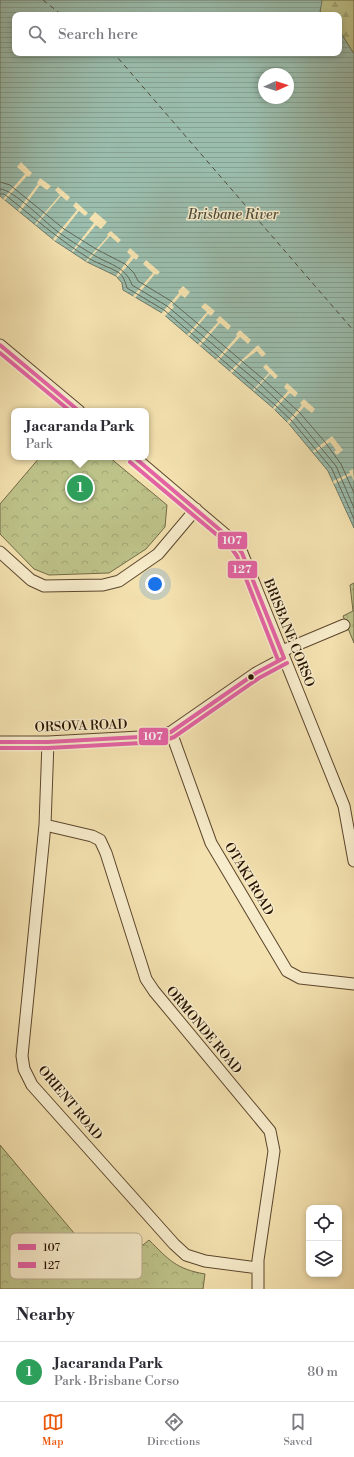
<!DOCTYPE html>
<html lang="en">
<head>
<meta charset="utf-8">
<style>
	body { margin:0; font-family:"Libre Bodoni",serif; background:#f7f7f7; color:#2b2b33 }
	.controls { position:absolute; right:12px; bottom:12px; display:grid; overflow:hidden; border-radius:8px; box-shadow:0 2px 6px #0003 }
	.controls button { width:36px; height:36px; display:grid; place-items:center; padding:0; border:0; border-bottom:1px solid #e1e1e2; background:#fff; color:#2b2b33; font:20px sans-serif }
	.compass { position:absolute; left:258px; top:68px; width:36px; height:36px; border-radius:50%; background:#fff; box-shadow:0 2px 6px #0003; rotate:87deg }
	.you { position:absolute; left:155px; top:584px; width:14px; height:14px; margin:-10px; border:3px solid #fff; border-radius:50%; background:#1a73e8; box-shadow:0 0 0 6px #1a73e833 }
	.badge { display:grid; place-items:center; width:26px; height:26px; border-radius:50%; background:#ea580c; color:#fff; font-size:13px; font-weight:700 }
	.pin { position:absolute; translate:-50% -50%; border:2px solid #fff; box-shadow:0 1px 4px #0006 }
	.popup { position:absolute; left:11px; top:408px; width:138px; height:52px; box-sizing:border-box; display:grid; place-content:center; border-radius:8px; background:#fff; filter:drop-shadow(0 1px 3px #0005); font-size:13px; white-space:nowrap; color:#7c7c81 }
	.popup b { font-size:15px; color:#2b2b33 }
	.popup::after { content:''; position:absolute; left:50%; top:100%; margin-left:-8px; border:8px solid transparent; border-top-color:#fff }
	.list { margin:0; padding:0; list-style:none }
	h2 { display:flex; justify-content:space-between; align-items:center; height:52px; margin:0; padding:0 16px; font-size:17px }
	h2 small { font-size:13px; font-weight:400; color:#7c7c81 }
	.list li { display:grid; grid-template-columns:26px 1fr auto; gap:12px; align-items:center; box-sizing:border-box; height:60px; padding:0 16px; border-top:1px solid #e1e1e2 }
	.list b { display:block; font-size:15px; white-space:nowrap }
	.list p { margin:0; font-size:13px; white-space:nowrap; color:#7c7c81 }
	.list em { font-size:13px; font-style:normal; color:#7c7c81 }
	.icon { flex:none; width:22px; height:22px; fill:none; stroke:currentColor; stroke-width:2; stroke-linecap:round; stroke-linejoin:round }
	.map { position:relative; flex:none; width:354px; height:1289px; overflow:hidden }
	.search { position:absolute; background:#fff; box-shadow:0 2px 6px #0003; left:12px; right:12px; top:12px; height:44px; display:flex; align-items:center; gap:10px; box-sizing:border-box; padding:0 14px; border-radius:8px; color:#7c7c81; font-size:15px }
	.sheet { height:112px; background:#fff }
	nav { display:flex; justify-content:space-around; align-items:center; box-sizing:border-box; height:56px; border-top:1px solid #e1e1e2; background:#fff; font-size:11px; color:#7c7c81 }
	nav a { display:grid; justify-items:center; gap:2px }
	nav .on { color:#ea580c }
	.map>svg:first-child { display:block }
	.forest { fill:url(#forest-firs); stroke:#736a46 }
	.park { fill:url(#park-crowns); stroke:#736a46 }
	.water { fill:url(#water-rules); stroke:#6d7969; fill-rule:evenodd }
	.pier { fill:#f3e1af }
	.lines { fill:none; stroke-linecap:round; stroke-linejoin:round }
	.shore { stroke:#626858; stroke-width:1 }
	.ferry { stroke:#514e3e; stroke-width:1; stroke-dasharray:5 4; stroke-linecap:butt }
	.minor-casing { stroke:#5c462d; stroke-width:13 }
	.minor { stroke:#f7eccb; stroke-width:11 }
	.bus-1-casing { stroke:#f7eccb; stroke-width:7 }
	.bus-2-casing { stroke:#f7eccb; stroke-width:7 }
	.bus-1 { stroke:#e463a4; stroke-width:4 }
	.bus-2 { stroke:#e463a4; stroke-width:4 }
	.bus-dot { fill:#291302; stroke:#f7eccb; stroke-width:1.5 }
	.labels { text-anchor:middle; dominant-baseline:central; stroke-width:3; stroke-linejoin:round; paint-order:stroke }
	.street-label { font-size:13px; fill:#291302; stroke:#f7eccb }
	.water-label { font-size:14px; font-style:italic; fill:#514e3e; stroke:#f7eccb }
	.key { fill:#f7eccb; stroke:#b9ab8f; stroke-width:1 }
	.key-label { font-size:11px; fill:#291302 }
	.line-badge { stroke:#f7eccb; stroke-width:1.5 }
	.badge-label { font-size:11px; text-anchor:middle; font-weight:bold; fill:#fff }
</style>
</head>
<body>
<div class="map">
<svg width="354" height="1289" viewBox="0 0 354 1289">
	<defs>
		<pattern id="forest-firs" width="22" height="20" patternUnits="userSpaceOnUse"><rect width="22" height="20" fill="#bdc289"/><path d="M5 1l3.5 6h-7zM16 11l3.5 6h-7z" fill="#a2a675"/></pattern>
		<pattern id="park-crowns" width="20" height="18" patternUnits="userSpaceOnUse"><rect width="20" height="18" fill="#bdc289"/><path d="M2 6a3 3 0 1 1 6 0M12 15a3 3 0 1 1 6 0" fill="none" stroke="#a2a675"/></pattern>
		<pattern id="water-rules" width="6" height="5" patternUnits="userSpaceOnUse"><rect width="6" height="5" fill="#9bbdad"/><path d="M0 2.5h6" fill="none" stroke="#86a293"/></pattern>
	</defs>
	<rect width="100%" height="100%" fill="#f3e1af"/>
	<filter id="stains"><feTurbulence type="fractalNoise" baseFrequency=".005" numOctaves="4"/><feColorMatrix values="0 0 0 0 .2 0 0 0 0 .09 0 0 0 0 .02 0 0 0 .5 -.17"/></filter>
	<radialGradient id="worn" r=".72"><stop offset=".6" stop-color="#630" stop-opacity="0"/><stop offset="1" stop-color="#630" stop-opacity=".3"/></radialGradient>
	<!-- forest -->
	<path class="forest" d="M321,0h33v54l-15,-24v-15h-17l-2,-4z"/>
	<!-- park -->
	<path class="park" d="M40,457h69l58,48 -2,22 -19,22 -37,24 -60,2 -15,-6 -34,-35v-30z
		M354,583v60l-11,-27 10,-5 -3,-26z
		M0,1145l79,94 64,6 6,-5c20,20 27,29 56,34l-2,15h-203z"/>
	<!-- water -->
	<path class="water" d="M0,0h321l1,2 -2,9 2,4h-307v38h324v-23l15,24v474l-26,-57 -39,-47 -16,-16 -111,-95 -39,-23 -1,-7 -6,-7 -29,-14 -32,-21 -55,-45zM264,74h24v24h-24z"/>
	<!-- pier -->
	<path class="pier" d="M21,162l11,11 -3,4 -2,-1 -22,24 -2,-1 22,-25 -8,-7z
		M40,178l11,8 -4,4 -7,-5 -20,27 -2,-2 20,-26 -1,-1z
		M58,187l12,10 -3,4 -6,-5 -25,29 -1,-1 25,-29 -5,-5z
		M76,202l12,11 -3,3 -6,-5 -24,30 -2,-2 24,-29 -4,-4z
		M95,212l12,10 -6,7 -5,-4 -23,27 -1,-1 22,-28 -5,-4z
		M111,231l10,9 -3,3 -8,-7 -23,26 -1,-1 22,-25 -1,-2z
		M130,248l9,8 -3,4 -2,-2 -16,19 -2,-1 15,-20 -4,-4z
		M146,260l14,12 -3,3 -2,-1 -20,24 -2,-2 20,-23 -10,-9z
		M183,286l7,6 -5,6 -4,-3 -9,10 2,2 -9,9h-3l-2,-1 19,-22 -1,-2z
		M205,303l10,8 -4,5 -3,-2 -19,22 -2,-1 20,-23 -6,-5z
		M220,316l11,10 -3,4 -8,-7 -20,23 -2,-2 20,-22 -2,-2z
		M240,330l11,10 -3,4 -8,-7 -22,24 -2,-1 21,-24 -1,-2z
		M258,345l8,9 -4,3 -5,-6 -15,11 -10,11 -2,-2z
		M266,364l12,12 -3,3 -5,-5 -16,17 -1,-1 16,-17 -6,-6z
		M287,383l11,10 -3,4 -5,-4 -16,17 -1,-2 15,-17 -4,-4z
		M304,399l11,10 -3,4 -8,-6 -15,17 -2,-2 15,-17 -2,-2z
		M332,436l11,14 -6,5 -3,-3 2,-2 -6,-8 -16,11 -1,-2z
		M353,469l1,12 -3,-6 -17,9 -1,-3 17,-8 -1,-2z"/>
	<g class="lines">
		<!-- shore -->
		<path class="shore" d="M0,182l10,3 54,44 32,20 29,15 9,9 4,8 33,20 92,78 37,34 25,29 16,22 13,29
			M0,189c14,0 47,36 61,45 10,7 21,14 31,20 15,10 34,12 40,31l35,21 92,77 37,35 40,48 18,42
			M0,194h4c28,22 55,46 86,65 9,5 19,8 28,13 6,4 7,10 9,16l37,22 111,95 17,16 40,48 22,50"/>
		<!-- ferry -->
		<path class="ferry" d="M43,0l19,15
			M111,53l7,5 236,273"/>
		<defs>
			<path id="minor" d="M0,345l79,66
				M134,457l99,84 9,12 102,253 10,55
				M0,552l31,28 13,6 59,-1 16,-4 39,-27 38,-45
				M282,651l62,-26
				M171,732l40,111 76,128 13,7 54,6
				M0,742h48l110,-6 13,-4 85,-59 28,-15
				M48,742l-3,83 -23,231 2,13 8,16 142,159 12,11 19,6 53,7
				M45,825l47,11 8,4 6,13 40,126 8,12 116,140 4,20 -16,109v29"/>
		</defs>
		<!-- minor casing -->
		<use href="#minor" class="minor-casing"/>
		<!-- minor -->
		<use href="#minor" class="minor"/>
		<defs>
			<path id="bus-1" d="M0,345l79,66
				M134,457l99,84 9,12 42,105
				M0,742h48l110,-6 13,-4 85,-59 28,-15"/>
			<path id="bus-2" d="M0,353l70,58
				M130,462l99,83 8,11 41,104
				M0,748h48l112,-6 14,-5 85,-59 28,-15"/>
		</defs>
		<!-- bus-1 casing -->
		<use href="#bus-1" class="bus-1-casing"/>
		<!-- bus-2 casing -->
		<use href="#bus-2" class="bus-2-casing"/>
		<!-- bus-1 -->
		<use href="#bus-1" class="bus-1"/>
		<!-- bus-2 -->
		<use href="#bus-2" class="bus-2"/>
	</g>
	<!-- markers -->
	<circle class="bus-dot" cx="251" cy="677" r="3.5"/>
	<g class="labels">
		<!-- street labels -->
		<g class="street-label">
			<text transform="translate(289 633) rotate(68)">BRISBANE CORSO</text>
			<text transform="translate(81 726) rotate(-2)">ORSOVA ROAD</text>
			<text transform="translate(249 879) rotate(59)">OTAKI ROAD</text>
			<text transform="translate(204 1030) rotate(50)">ORMONDE ROAD</text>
			<text transform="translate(70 1103) rotate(50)">ORIENT ROAD</text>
		</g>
		<!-- water labels -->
		<g class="water-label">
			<text x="233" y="215">Brisbane River</text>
		</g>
	</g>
	<!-- legend -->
	<rect x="10" y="1233" width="132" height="46" rx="6" class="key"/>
	<rect x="18" y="1244" width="18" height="6" fill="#e463a4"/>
	<rect x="18" y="1262" width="18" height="6" fill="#e463a4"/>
	<g class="key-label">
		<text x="43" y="1251">107</text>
		<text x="43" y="1269">127</text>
	</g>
	<g class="line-badge">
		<rect x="217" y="531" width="31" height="19" rx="4" fill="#e463a4"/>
		<rect x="227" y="560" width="31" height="19" rx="4" fill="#e463a4"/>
		<rect x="138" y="727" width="31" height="19" rx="4" fill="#e463a4"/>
	</g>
	<g class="badge-label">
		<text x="232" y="544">107</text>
		<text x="242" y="573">127</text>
		<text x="153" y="740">107</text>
	</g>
	<rect width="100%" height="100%" filter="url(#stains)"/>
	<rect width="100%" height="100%" fill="url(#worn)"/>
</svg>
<div class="controls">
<button><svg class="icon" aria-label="locate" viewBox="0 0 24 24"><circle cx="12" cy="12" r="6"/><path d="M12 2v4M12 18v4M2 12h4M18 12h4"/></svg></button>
<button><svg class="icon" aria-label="layers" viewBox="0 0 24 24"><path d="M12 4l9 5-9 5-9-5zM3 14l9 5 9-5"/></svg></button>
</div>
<svg class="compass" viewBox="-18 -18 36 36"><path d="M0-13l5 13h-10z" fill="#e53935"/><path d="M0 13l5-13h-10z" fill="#7c7c81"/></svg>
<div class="you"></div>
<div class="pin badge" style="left:80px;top:488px;background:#2e9e5b">1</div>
<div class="popup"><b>Jacaranda Park</b>Park</div>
<div class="search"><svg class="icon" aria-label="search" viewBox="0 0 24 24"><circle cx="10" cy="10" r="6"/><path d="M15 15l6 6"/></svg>Search here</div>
</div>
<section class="sheet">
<h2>Nearby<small></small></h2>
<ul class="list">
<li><span class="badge" style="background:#2e9e5b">1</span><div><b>Jacaranda Park</b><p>Park · Brisbane Corso</p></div><em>80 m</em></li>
</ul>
</section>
<nav>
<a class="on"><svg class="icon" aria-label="map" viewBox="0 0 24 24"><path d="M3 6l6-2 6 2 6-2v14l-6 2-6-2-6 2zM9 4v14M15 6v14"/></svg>Map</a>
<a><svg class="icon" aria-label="directions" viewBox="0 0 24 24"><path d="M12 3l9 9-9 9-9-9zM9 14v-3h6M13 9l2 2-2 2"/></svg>Directions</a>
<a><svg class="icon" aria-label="saved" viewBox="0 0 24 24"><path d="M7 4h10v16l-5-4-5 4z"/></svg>Saved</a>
</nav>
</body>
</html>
